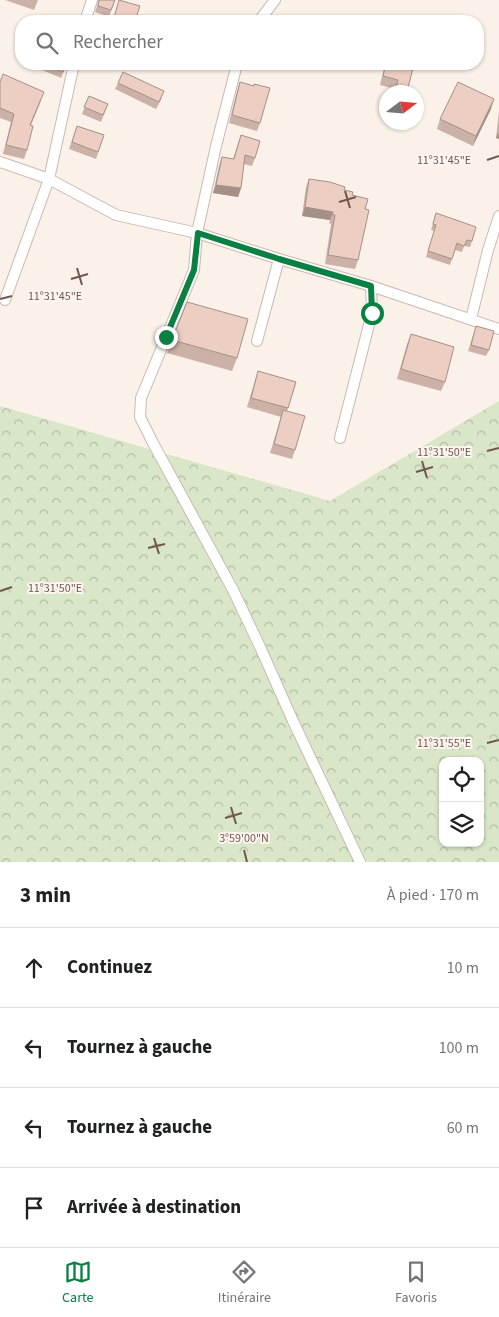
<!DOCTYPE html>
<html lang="fr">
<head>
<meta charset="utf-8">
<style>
	body { margin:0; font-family:"Source Sans 3",sans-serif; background:#f6f6f6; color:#202124 }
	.controls { position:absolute; right:15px; bottom:15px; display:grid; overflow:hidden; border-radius:10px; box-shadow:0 1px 4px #0004 }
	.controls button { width:45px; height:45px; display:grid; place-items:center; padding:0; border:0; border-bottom:1px solid #e0e0e0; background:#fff; color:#202124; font:25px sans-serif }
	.compass { position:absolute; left:379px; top:85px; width:45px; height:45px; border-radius:50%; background:#fff; box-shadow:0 1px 4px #0004; rotate:74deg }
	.stop { position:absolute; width:15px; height:15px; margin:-11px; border:4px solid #0b8043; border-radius:50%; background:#fff }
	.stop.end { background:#0b8043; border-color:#fff; box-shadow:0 1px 5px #0008 }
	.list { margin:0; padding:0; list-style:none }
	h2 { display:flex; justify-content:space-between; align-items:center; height:65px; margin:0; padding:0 20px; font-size:21px }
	h2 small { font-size:16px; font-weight:400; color:#757577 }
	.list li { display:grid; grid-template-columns:32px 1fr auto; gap:15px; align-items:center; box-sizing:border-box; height:80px; padding:0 20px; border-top:1px solid #e0e0e0 }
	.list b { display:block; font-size:19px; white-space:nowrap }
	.list em { font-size:16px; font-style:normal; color:#757577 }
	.icon { flex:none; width:28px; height:28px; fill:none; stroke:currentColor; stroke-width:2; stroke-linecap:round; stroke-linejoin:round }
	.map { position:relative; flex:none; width:499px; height:862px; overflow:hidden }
	.search { position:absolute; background:#fff; box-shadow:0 1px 4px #0004; left:15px; right:15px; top:15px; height:55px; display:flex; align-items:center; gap:12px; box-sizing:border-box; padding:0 18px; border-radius:20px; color:#757577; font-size:19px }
	.sheet { height:385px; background:#fff }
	nav { display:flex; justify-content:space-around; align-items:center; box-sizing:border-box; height:70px; border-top:1px solid #e0e0e0; background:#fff; font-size:14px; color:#757577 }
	nav a { display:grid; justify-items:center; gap:2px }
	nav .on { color:#0b8043 }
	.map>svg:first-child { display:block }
	.forest { fill:url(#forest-crowns); fill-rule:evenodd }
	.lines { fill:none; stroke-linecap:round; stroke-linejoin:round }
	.street-casing { stroke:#cbb8b0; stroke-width:12 }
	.street { stroke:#fff; stroke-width:10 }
	.wall { fill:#cbb1a8 }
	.shaded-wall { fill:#a59088 }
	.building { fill:#eccec3; stroke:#a59088 }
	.route { stroke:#0b8043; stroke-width:6 }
	.ticks { fill:none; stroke:#72574f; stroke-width:2 }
	.ticks-label { font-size:12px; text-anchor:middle; fill:#72574f; stroke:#fdf5ef; stroke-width:4; stroke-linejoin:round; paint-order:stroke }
</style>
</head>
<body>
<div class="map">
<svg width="499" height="862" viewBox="0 0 499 862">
	<defs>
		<pattern id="forest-crowns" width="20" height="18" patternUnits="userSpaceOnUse" patternTransform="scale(1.25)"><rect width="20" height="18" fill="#d9e6c8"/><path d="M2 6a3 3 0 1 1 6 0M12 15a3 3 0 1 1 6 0" fill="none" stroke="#b4bda5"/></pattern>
	</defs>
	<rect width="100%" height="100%" fill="#faf1e9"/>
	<!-- forest -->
	<path class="forest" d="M499,401v461h-499v-456l330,95zM443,761h37v82h-37z"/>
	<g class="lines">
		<defs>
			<path id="street" d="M85,21l7,-21
				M259,21l16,-21
				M237,64l-21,82 -19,87 -3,37 -53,128 -1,19 13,26 80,147 28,59 32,72 67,141
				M0,162l49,17 67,36 81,18 82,26 92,27 128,43
				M5,300l44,-121 25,-115
				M471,319l17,-69 11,-34
				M257,341l22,-82
				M340,438l32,-125 -1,-27"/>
		</defs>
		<!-- street casing -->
		<use href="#street" class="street-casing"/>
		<!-- street -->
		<use href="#street" class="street"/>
	</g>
	<!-- wall -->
	<path class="wall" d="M5,0h33l-4,10z
		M99,0h16l-6,17 -14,-5z
		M44,64h23l-6,14 -19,-8z
		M385,64h29l-7,28h-13l1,-3 -15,-4z
		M0,82l41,19 -10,24 -4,25 -3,9 -21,-5 8,-32 -11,-4z
		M240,82l20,41 -3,8 -28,-8 8,-32z
		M118,83l44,15 -6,11 -41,-20z
		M89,96l19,8 -7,18 -19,-8z
		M491,109l-18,37 -36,-17 3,-10z
		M499,111v28l-3,-1z
		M77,126l27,9 -8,24 -27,-10z
		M241,135l14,23 -3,8 -8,-2 -3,24 -3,9 -25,-4 6,-27 3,-9 11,2z
		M309,179l35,11 8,5 13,14 -7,51 -3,9 -30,-5 6,-40 -2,-1 1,-3 -28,-4 4,-29z
		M436,213l36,28 -2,6 -6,-1 -2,6 -7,-2 -5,15 -24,-8 8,-26 -3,-1z
		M476,326l13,24 -3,6 -18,-5z
		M411,334l34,48 -4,9 -44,-12 10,-35z
		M172,340l65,18 -5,13 -65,-18z
		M258,371l38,11 -9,29 8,39 -3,9 -22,-6 11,-36 -34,-10z"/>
	<!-- shaded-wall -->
	<path class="shaded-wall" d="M494,99l-3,10 -18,37 3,-10z
		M498,132l1,7 -3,-1z
		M216,185l25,3 -3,9 -25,-4z
		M305,207l28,5 -3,8 -28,-4z"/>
	<!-- building -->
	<path class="building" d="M99,0h16l-4,10 -13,-4z
		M119,0l21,6 -5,15h-22z
		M44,64h23l-4,8z
		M386,64h28l-7,28h-12l3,-12 -15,-4z
		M123,72l41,19 -5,11 -41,-19z
		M3,74l41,18 -14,33 3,1 -6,24 -21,-5 8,-31 -14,-6v-26z
		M240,82l14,4v-2l16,4 -10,35 -28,-8z
		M458,82l36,17 -18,37 -36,-17z
		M89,96l19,8 -5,11 -19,-8z
		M77,126l27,9 -6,17 -26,-10z
		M241,135l19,6 -5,17 -10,-3 -4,33 -25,-3 6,-28 12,2z
		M309,179l21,3 15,5 -1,3 9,2 -1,3 16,4 -3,10 4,1 -11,50 -30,-5 7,-40 -3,-1 1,-2 -28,-5z
		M436,213l40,14 -4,14 -5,-1 -3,6 -7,-3 -5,16 -24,-8 8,-26 -3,-1z
		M187,302l61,17 -11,39 -65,-18z
		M476,326l18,5 -5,19 -18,-5z
		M411,334l43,13 -9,35 -44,-13z
		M258,371l38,11 -8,26 -37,-10z
		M283,410l22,6 -10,34 -21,-6z"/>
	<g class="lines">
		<!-- route -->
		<path class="route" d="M166,337l28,-67 4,-37 81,26 92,27 1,27"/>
	</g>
	<!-- ticks -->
	<path class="ticks" d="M487,160l12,-4M345,191l5,17M339,202l17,-5M77,268l5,17M71,279l17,-5M0,299l12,-3M487,451l12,-3M422,461l5,17M416,472l17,-5M154,538l5,16M148,548l17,-4M0,591l12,-4M487,743l12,-3M231,807l5,17M225,818l17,-5M244,850l3,12"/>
	<g class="ticks-label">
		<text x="444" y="164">11°31'45"E</text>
		<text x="55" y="300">11°31'45"E</text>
		<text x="444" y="456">11°31'50"E</text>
		<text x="55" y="592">11°31'50"E</text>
		<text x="444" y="747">11°31'55"E</text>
		<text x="244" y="842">3°59'00"N</text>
	</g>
</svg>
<div class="controls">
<button><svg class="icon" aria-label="locate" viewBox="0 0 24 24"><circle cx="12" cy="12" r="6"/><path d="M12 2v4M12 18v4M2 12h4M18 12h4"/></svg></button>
<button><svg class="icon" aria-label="layers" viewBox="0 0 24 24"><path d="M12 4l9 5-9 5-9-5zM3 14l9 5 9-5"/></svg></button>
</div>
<svg class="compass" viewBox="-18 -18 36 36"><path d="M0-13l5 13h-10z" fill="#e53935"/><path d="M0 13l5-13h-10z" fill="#757577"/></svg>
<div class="stop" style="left:372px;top:313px"></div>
<div class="stop end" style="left:166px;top:337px"></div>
<div class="search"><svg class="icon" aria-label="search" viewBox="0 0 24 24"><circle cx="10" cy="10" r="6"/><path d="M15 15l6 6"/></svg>Rechercher</div>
</div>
<section class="sheet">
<h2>3 min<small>À pied · 170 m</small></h2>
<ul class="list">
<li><svg class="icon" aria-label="ahead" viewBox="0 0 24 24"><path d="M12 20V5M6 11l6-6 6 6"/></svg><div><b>Continuez</b></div><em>10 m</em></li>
<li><svg class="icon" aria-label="left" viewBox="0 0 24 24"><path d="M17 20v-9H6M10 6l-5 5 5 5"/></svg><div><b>Tournez à gauche</b></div><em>100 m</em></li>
<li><svg class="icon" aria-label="left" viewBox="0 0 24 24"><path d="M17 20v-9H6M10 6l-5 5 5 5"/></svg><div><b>Tournez à gauche</b></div><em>60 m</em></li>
<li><svg class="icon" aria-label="arrive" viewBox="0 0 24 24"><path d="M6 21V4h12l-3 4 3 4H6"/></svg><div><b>Arrivée à destination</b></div></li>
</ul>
</section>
<nav>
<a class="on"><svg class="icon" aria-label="map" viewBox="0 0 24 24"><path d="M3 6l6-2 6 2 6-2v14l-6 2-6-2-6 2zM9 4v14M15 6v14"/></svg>Carte</a>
<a><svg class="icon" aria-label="directions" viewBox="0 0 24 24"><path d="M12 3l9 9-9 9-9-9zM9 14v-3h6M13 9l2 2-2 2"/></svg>Itinéraire</a>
<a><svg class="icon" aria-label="saved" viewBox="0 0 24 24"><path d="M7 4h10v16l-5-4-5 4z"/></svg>Favoris</a>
</nav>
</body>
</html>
